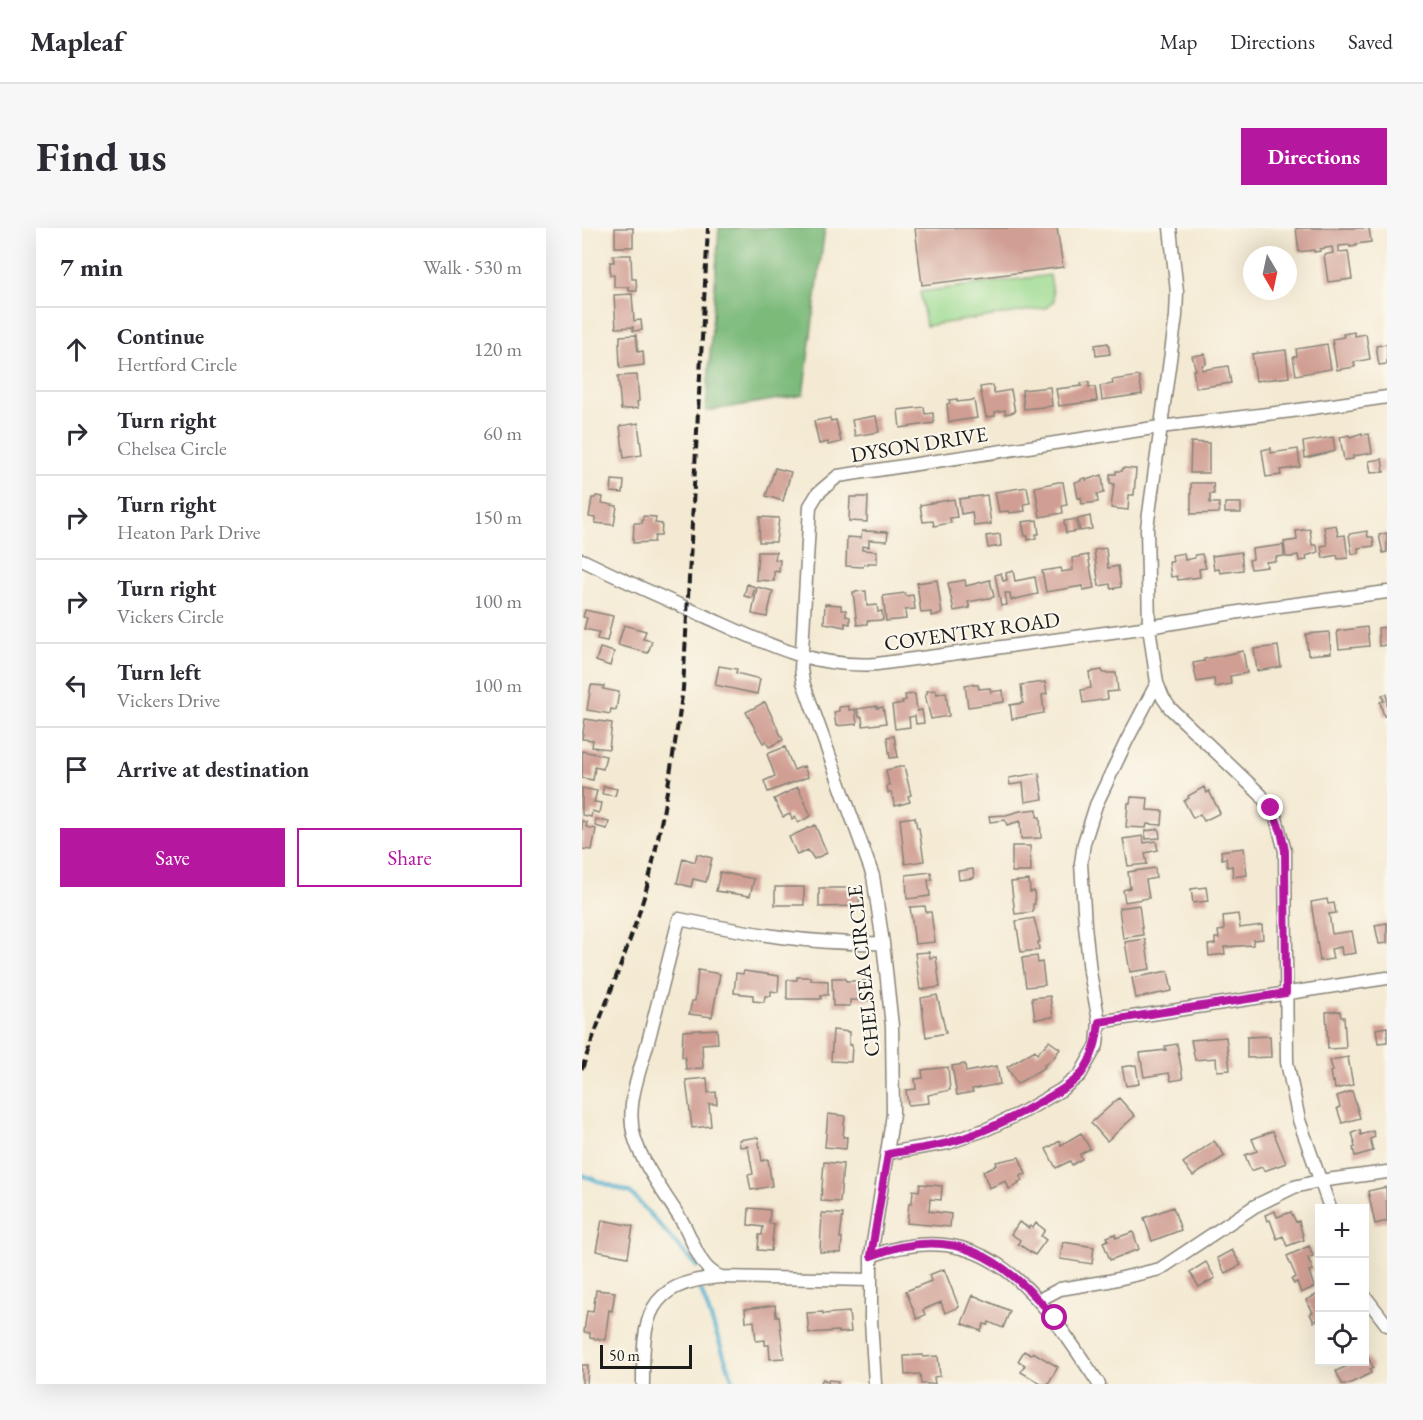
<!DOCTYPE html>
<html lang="en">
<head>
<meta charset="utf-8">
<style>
	body { margin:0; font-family:"EB Garamond",serif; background:#f7f7f7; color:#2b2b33 }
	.controls { position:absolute; right:18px; bottom:18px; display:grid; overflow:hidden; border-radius:0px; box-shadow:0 6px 24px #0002 }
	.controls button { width:54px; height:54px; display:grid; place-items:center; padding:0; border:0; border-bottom:2px solid #e1e1e2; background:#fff; color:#2b2b33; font:30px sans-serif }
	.compass { position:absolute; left:661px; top:18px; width:54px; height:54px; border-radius:50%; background:#fff; box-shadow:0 6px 24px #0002; rotate:171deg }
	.scale { position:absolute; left:18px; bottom:15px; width:92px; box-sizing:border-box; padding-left:6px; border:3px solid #1c1c1c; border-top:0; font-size:16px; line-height:21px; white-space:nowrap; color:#1c1c1c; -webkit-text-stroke:4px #fbf7ec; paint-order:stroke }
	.stop { position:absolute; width:18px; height:18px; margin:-14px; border:4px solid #b5179e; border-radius:50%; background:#fff }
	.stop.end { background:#b5179e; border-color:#fff; box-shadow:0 2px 6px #0008 }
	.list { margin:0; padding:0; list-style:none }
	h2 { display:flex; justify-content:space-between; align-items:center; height:78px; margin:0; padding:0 24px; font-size:26px }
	h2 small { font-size:20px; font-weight:400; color:#7c7c81 }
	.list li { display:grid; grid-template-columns:39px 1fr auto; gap:18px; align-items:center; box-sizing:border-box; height:84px; padding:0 24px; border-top:2px solid #e1e1e2 }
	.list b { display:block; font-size:22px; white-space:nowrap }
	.list p { margin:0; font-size:20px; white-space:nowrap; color:#7c7c81 }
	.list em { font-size:20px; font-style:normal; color:#7c7c81 }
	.actions { display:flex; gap:12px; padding:18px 24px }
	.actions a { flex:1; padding:14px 0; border:2px solid #b5179e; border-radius:0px; text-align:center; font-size:21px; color:#b5179e }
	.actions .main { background:#b5179e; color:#fff }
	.icon { flex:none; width:33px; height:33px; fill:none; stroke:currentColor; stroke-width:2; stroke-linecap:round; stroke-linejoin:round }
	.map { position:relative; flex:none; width:805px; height:1156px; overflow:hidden; border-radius:0px }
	header { display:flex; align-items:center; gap:36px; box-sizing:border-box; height:84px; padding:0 30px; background:#fff; border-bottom:2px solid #e1e1e2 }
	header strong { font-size:28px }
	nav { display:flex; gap:33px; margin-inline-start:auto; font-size:21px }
	.intro { display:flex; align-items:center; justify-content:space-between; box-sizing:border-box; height:144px; padding:0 36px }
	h1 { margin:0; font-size:42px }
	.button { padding:15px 27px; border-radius:0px; background:#b5179e; color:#fff; font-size:21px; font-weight:700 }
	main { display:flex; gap:36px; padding:0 36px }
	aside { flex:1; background:#fff; border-radius:0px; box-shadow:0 6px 24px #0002 }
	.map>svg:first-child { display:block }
	.green { fill:#9bda90; stroke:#5c7b56; stroke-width:1.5 }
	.forest { fill:#7cba7a; stroke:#4c6b4b; stroke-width:1.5 }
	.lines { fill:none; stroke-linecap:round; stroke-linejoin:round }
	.stream { stroke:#4eadcd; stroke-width:4 }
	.building { fill:#d09e93 }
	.street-casing { stroke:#888378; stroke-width:15 }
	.street { stroke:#fff; stroke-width:12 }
	.rail { stroke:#1c1c1c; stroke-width:4; stroke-dasharray:9 4.5; stroke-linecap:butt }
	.route { stroke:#b5179e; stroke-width:8 }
	.labels { text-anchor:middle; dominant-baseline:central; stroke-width:4.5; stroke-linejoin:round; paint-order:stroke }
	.street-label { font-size:21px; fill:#1c1c1c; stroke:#fbf7ec }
</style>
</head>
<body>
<header>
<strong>Mapleaf</strong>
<nav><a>Map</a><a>Directions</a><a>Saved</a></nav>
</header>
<div class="intro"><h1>Find us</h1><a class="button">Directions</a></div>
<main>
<aside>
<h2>7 min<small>Walk · 530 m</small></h2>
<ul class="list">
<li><svg class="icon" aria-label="ahead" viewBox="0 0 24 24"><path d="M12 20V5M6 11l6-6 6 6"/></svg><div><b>Continue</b><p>Hertford Circle</p></div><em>120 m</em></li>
<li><svg class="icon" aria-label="right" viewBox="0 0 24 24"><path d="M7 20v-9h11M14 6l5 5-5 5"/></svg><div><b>Turn right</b><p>Chelsea Circle</p></div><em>60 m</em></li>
<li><svg class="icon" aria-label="right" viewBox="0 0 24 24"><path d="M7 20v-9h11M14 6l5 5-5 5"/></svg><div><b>Turn right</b><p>Heaton Park Drive</p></div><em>150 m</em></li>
<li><svg class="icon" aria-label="right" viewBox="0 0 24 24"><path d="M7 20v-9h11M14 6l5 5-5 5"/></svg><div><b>Turn right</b><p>Vickers Circle</p></div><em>100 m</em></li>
<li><svg class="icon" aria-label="left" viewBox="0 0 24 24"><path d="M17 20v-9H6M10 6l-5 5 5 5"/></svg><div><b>Turn left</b><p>Vickers Drive</p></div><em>100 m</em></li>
<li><svg class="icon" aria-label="arrive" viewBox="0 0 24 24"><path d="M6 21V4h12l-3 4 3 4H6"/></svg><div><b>Arrive at destination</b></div></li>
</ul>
<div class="actions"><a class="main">Save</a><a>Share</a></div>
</aside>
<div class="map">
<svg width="805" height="1156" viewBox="0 0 805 1156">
	<rect width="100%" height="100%" fill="#fbf7ec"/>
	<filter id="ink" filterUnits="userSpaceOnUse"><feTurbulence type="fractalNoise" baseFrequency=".0167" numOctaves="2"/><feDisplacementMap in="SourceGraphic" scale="12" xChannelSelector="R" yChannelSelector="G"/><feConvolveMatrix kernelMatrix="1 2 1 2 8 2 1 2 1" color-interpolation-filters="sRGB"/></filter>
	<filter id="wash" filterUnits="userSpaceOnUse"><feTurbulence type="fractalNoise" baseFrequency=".008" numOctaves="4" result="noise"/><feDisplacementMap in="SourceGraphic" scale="24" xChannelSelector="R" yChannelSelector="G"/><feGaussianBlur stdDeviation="1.35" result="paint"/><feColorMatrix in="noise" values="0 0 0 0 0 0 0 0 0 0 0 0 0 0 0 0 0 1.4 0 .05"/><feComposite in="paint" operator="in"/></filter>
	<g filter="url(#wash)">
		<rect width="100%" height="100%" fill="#f4ead3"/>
		<!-- green -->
		<path class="green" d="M468,47l4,26 -8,7 -120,18 -6,-34z"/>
		<!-- forest -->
		<path class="forest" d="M137,0h106l-22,167 -97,16z"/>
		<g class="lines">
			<!-- stream -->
			<path class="stream" d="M0,947l49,18 66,74
				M119,1062l33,94"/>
		</g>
		<g id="blocks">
			<!-- building -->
			<path class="building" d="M33,0h18v19h-18z
				M333,0h142l6,39 -141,18z
				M714,0h73l2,14 -15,2v2l-6,1v-2l-11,1v6l9,-1 4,28 -24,3 -4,-27 9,-2 -1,-6 -12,2v2l-6,1v-2l-15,2z
				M31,27h18l1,24h4l1,12h-8v-4h-15v-12h-4v-13h4z
				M50,66l2,27 7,-1 1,10 -9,1v-4l-17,1 -2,-33z
				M772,104l1,4 11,-2 4,25 -16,3 1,5 -18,3 -5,-31 12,-2 -1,-3z
				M54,107l2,17 5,-1 1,14 -24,3 -1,-25h1v-7z
				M526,115l2,11 -14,2 -1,-11z
				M745,116l4,25 -35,6 -3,-18 4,-1 -1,-7z
				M805,116v20l-8,1 -3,-19z
				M704,122l3,27 -33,4 -4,-27z
				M623,126l1,10 -4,1v5l26,-4 3,17 -35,5 -3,-18h3l-4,-14z
				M55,147l2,26 -2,1 1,6 -17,2 -3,-34z
				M557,148l3,18 -40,6 -2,-14 13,-2 -1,-4z
				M507,154v5h6l2,14 -38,5 -3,-17 26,-3 -1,-3z
				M411,157l1,8 17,-3 4,22 -10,2v-4l-10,2v4l-9,1 -6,-30z
				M468,159l2,19 -28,3 -2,-19z
				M375,171v3l17,-2 3,18 -28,4 -2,-18 3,-1 -1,-3z
				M342,179l1,7 8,-1 1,10 -34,5 -2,-18z
				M292,188h2l3,16 -24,4 -3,-16z
				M248,190l1,3 5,-1 5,22 -13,3v-3l-9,2 -5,-23z
				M56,195l4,32 -18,3 -4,-32z
				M780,205v2l7,-1 3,19 -19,3v3l-9,1 -4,-23 9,-2 1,2z
				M751,209l2,14 -30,7 -2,-16z
				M609,214l18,1v30h-19z
				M689,220v5l27,-4 2,18 -20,3 1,5 -15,2 -4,-27z
				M800,231l2,13 -13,1 -2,-12z
				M193,240l16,4 -8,29 -17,-5z
				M541,240l13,1 -2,26h-5l-1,15 -17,-2 3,-24 -4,-1v-9h6v-3h6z
				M520,247l2,18 -7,1 1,8 -16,2 -1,-7 -3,1 -3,-16 6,-1v-2l5,-1v2z
				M30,252l12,1 -1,12 -12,-1z
				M476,254h5l4,23 -5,1 1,7 -23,4 -5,-30z
				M609,255h22l1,11h-4v9h9v10l-28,1z
				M445,259l3,16 -6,1 1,7 -16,2v-2l-10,1 -4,-20z
				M405,267l4,29 -17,2 -2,-14 -11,2 -2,-15z
				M14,268l7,1 -1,6 15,3 -3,19 -19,-2v-5l-6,-1 3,-19h3z
				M268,269h18l-1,25 -18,-1z
				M372,271l3,18 -7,1 1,5 -17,3 -1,-5 -10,1 -3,-17z
				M643,275h16v10h-16z
				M61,288l13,1 -1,6 7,1 -1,12h-6l-1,6 -21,1 1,-20h8z
				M508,288l2,13 -12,2 -2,-12z
				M178,289l19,1 -3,24h-17z
				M494,291l2,12 -12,2 -2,-12z
				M455,292l2,14h-3v4l-8,2v-4h-3l-3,-14z
				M754,297l2,11 7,-1 3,23 -10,1 -1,-4 -14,3 -2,-12 6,-1 -3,-18z
				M728,301l2,16h5l1,7 -12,4 1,4 -8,1 -1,-6 -5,1v1h-7l-2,-15 13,-2 -1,-9z
				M280,303l26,1 -1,9 -18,-1v7l-7,-1v4l15,1v12h-9v2l-4,-1 -1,3 -17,-1 1,-29 14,1z
				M785,303l1,6h5l1,9 -16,2 1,5 -7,1 -3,-20z
				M805,305v19l-4,1 -4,-18z
				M418,306l1,12 -13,2 -2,-12z
				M701,317l1,11 -8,1v4l-10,1 1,5 -16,2 -2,-9 4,-1 -1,-10z
				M524,320l2,20 10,-2 3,21 -10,2 -1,-5 -11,2 -5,-36z
				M176,324h18l-1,8h5l-1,12 -5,-1v10l-18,-1z
				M659,324l2,18 -23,3 -1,-4 -5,1 -2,-14z
				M602,325l1,7 10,-2v-3l7,-1 4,14 -7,1 1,8 -22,3 -1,-4 -6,1 -2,-15h4l-1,-7z
				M506,327l6,33 -11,2v-4l-37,6 -4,-21 19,-3 1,4 11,-2 -1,-12z
				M431,343l2,10 20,-4 3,17 -27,6 -1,-7h-5l2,12 -6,1 -6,-31 6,-2 2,8 4,-1 -1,-7z
				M355,352l5,34 -11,2v-4l-10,1 -4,-30z
				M383,352l1,6 24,-6 4,17 -26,5 2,6 -16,3 -6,-28z
				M165,356l8,3 -3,11 -8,-2z
				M175,359l16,4 -6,26 -15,-3z
				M284,363l1,15 10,-1 1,7 4,-1 1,9 -16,1v3l-10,1 -4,-33z
				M323,365l1,3 7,-1 2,14 -10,1 1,9 -20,2 -3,-25z
				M243,376l16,1v5h5v6l4,1v7l-5,-1v4l-21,-4z
				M3,382l28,6 -6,25 -10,-2 2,-7 -15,-3 3,-11 -4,-1z
				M42,397l22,6 -3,8 9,2 -4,12 -30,-8z
				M785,399l2,19 -30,3 -2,-18z
				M805,399v18l-8,1 -1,-18z
				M747,404l2,21 -23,2 -2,-21z
				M696,418l3,21 -24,4 -3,-22z
				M18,420l14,4 -4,14 -14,-5z
				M661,423l4,22 -17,3 1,8 -16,3 -1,-8 -17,3 -4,-19 11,-2v-2z
				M137,438l18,3 -1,4 24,6 -3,15 -42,-9z
				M520,442l1,3h13l2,18 -11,1 1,7 -25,4 -2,-13 10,-2 -2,-16z
				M463,454l2,12 -5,1 2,18 -32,6 -2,-14 13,-2 -2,-18z
				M391,456v1h5l1,4 11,-1 1,4 12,-2 1,12 -36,5 -3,-22z
				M9,457l13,1 -1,3 16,3 -3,18 -5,-1 -1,5 -23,-4z
				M354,462l1,4 9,-2 3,24 -18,3 -6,-24 2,-1v-3z
				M333,466l2,17 5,-1 2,13 -8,1 -1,-8 -6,1 1,10 -15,2 -3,-24 11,-2 -1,-2 4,-1 -1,-5z
				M805,466v22h-3l-4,-14 4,-1 -2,-6z
				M183,474l18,38 -14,7 -3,-6 -3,2 -17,-31z
				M267,478v4l6,-1 2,15 -21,2 -2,-14 5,-1v-4z
				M295,478v2l6,-1 3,16 -23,3 -1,-9h-3l-2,-8z
				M3,491l27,4 -3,26 -17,-2 1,-7 -11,-1z
				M312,508l4,21 -8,1 -3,-21z
				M203,519l9,23 10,-4 4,11 -40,15 -4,-11 11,-5 -8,-22z
				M0,523l24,5 -3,13 -8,-2 -2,13 -11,-2z
				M322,538l7,29 -3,1 2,6 -15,4 -4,-14 -3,1 -1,-8h2l-3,-15z
				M457,545l4,26 -18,3 -2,-19 -13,2 -1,-7z
				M22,558l13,3 -2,7 -13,-2z
				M216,559l13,29 -13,7 -3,-6 -3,2 -2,-5 -7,3 -9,-18z
				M622,559l3,6 2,-2 11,22 -16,8 -4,-7 -7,4 -9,-17 5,-3 -1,-2z
				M0,560l15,3 -3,11 7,1 -2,10 -7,-2 -1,6 -9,-2z
				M549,569l17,1 -1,12 16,1 -1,14 -15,-1 -1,4 -20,-1 2,-24h2z
				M455,581v8h3l1,21 -20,1 -1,-18 -13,4 -2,-5 -15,2 -1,-6 17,-1 14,-4z
				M333,589l2,11h2l5,33 -19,3 -5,-45z
				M14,591l13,3 -2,7 -12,-3z
				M0,593l5,1 -1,5 10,2 -4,21 -10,-1z
				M233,597l12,28 -13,6 -6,-9 -11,5 -8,-18z
				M577,601l1,9 -14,1 -1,-8z
				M561,608l1,7 12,-2 2,9 -13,3 2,11 -19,2 -5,-27z
				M430,618h18l1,26h-19z
				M662,620l3,27 -14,2 -1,-11 -5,1 -1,-9 -4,1 -1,-8z
				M115,626l15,4 -6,24 -13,-3 -2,8 -14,-4 6,-25 12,4z
				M573,640l1,10 -10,2 3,18 -24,4 -2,-12 7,-2 -2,-16z
				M391,641l1,9 -15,2 -1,-9z
				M138,644l34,7 -4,17 -34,-5z
				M349,644l1,8h-4l2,16 -23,3 -1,-24z
				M447,652l1,12 4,-1 1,13h-2v8l-18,2 -4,-32z
				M193,659h29v18h-29z
				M624,659l2,14 -15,2 -2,-14z
				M237,660h40v18l-40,1z
				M745,671l1,5 6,-1 2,10 -7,1 3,20 20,-3 4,22 -14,2 -1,-8 -10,2 2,10 -13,2 -9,-59z
				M557,677l4,30 -20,3 -4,-30z
				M343,678l1,6h5l4,30 -20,2 -5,-37z
				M656,686l2,14 22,-3 1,14 -10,1v5l-29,2 1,7 -16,2 -1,-11 7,-1v-6h4l-1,-7 6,-1 -1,-14z
				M452,690l6,24h-2l1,8 -18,2 -5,-31z
				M805,695v20l-8,1 -4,-19z
				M563,711l5,30 -20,3 -5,-30z
				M347,724l1,6 6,-1 4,30 -20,3 -5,-37z
				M455,728l1,7 4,-1 3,23 -19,2 -4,-29z
				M116,742l22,4 -8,43 -23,-3 3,-13h3z
				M162,743l35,5 -1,16 -7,-1v5h-6l-1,6 -11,-1v-6l-19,-2 2,-20 7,1z
				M586,743l4,20 -36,7 -4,-20z
				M215,749h14v3l17,1v14h-7v4h-34v-19h10z
				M250,750h13l1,3h26v19h-22v6h-17z
				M355,767l9,38 -20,4 -5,-39z
				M468,768l3,21 -18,2 -3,-21z
				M758,783l1,6h3l2,31 -18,1 -2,-37z
				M805,799v15l-9,1 -2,-14z
				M135,801l1,14 -16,1 1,24 -17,1 -1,-12h-3l1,-26z
				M251,802l16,2v13h3l-1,17 -20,-1z
				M688,808l1,21 -24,1v-21z
				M644,809l4,33 -13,1 -1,-13 -21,2 -4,-20z
				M467,813l11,8 -7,10 -9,6 1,2 -28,17 -10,-17 28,-17 2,4z
				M595,816l6,35 -12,2 -2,-8 -25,4 -4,-24 26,-3 -1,-4z
				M766,829l5,28 -18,4 -1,-8 -2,1 -2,-10 3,-1 -3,-11z
				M383,836l1,8 31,-6 3,18 -28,5 1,3 -16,3 -5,-29z
				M554,837l3,19 -13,2 -4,-19z
				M366,839l2,23 -22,5 1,8 -21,2 -2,-15 10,-1 -1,-10 8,-1 -1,-8z
				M125,850l1,15 8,-1 1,12h-8l2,22 -19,2 -6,-48z
				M770,863l8,27 -18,5 -5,-15 3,-1 -3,-11z
				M537,870l16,18 -28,25 -16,-18z
				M246,886l17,2 -2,21h4l-1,12 -21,-2z
				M778,902l1,5 12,-4 2,6 -5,2 3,12 -18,5 -2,-8 2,-1 -1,-4h1l-3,-10z
				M691,903l13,32 -22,8 -2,-4 -11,4 -6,-16 12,-4 -5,-12z
				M499,905l9,16 -10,5 2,5 -10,6 -2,-4 -14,7 -10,-19 14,-8 1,4z
				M176,909l4,24 6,-2 4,27 -21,4 -3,-15 5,-1 -5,-28 -8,1 -1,-7z
				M632,913l11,15 -32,20 -10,-13z
				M437,929l7,17 -6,2 2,5 -4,1 1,2 -10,5 -3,-8 -17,7 -6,-17 14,-6 -1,-3z
				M242,934l19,2 -3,38 -19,-1z
				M338,956l22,2 -1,14 -11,-1 -1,12 22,3 -1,13 -43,-4 2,-20h3l1,-13 6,1z
				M804,959l1,34 -12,3 -7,-33z
				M591,979l8,23 -29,11 -8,-23z
				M167,980l21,2 -1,13 5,1 -3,27 -13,-1 1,-15h3l1,-8 -15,-2z
				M693,983l2,6 14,-5 5,10 3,-1 5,19 -17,6 -4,-10 -6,3 -7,-19 -3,1 -2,-6z
				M240,985l21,1 -3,24h2l-1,15 -21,-1z
				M20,992l31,6 -5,31 -32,-6z
				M437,994l10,6 1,-2 3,2 3,-5 9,7 -4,6 5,4 -11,15 -17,-11 2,-4 -9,-6z
				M551,1004l6,17 -29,11 -7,-18 5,-2 -1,-3 8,-3 1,4z
				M481,1014l31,5 -2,17 -32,-5z
				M727,1018l4,10 -5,2 5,12 -4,1 5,16 -13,6 -4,-11 -3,2 -3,-5 5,-2 -9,-21z
				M650,1022l9,15 -16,8 -8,-15z
				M624,1034l9,16 -16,9 -9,-15z
				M362,1041l15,38 -14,6 -4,-11 -18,8 2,5 -8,4 -11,-28 25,-10 -2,-6z
				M14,1062l19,2 -3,19 -3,-1 -4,30 -15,-2v-5l-6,-1 3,-21 6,1z
				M738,1065v31l-3,-4 -3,2 -4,-8 3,-2 -7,-12z
				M391,1067l37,16 -7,17 -14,-6 -1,3 -4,-1 -3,7 -19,-8z
				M193,1077l1,11h3l5,42 -14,1 -1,-14h-4v-5l-9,1 -2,-20 -8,1 -1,-13z
				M241,1084v2l26,-2 2,20 -12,1 -1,-2 -29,2 -2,-20z
				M442,1123l7,4 2,-3 25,15 -10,17h-7l-20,-12 4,-7 -7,-4z
				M341,1127v2l15,-1 2,20 -6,1 1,7h-14l-1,-10 -15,1 -1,-19z
				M786,1129l5,10 -3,2 1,4 -22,11h-7l-6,-13 20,-9h8z
				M0,1137h6l-1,19h-5z
				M241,1151l5,3v-2l10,1v3h-18z"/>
		</g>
	</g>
	<g filter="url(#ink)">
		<use href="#blocks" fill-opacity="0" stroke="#888378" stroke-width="1.5"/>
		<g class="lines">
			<defs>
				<path id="street" d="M0,332c41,20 83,39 125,57 55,25 107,52 170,47l272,-37 108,-18 130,-17
					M575,455l6,15 7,10 91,87 15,23 9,33 2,211 12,58 31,88
					M517,794l288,-44
					M306,925l60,-10 39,-14 38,-18 36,-21 19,-15 17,-30 2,-23 -9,-50 -5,-47 -4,-62 3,-20 12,-38 31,-65 30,-57 -8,-56 -2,-99 29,-212 1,-24 -7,-64
					M289,1028c118,-44 171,43 228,128
					M288,1052l-149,-3c-22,-8 -27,-35 -38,-54 -15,-25 -42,-60 -49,-87 -9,-32 7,-67 15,-98 10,-40 20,-80 30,-119 69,14 134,26 204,24
					M782,1067l23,30
					M457,1072l21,-11 49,-8 51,-12 95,-63 39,-19 25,-6 68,-9
					M61,1156c0,-66 2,-101 77,-107
					M293,1156l-4,-63v-65l22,-142 -1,-88 -9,-83 -10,-67 -70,-194 -2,-13 9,-163 8,-13 20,-17 322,-49 132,-16 95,-14"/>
			</defs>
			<!-- street casing -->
			<use href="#street" class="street-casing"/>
			<!-- street -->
			<use href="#street" class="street"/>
			<!-- rail -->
			<path class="rail" d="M0,841c21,-63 50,-125 67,-190 15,-63 25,-127 34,-190l25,-461"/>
		</g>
	</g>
	<g class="lines" filter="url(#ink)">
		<!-- route -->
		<path class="route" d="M473,1090c-54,-62 -101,-94 -184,-62l17,-102c20,-4 40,-6 59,-11 34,-9 66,-25 97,-43 12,-7 28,-15 37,-26 12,-16 16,-33 18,-52l187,-29 -1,-142 -4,-20 -10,-23"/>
	</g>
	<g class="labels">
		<!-- street labels -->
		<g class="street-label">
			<text transform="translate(337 216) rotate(-9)">DYSON DRIVE</text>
			<text transform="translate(390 403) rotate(-8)">COVENTRY ROAD</text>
			<text transform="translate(281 743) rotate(-96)">CHELSEA CIRCLE</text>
		</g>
	</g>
</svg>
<div class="controls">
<button>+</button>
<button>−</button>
<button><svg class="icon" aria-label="locate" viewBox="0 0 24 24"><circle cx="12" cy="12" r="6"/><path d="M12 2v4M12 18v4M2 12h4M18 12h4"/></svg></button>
</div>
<svg class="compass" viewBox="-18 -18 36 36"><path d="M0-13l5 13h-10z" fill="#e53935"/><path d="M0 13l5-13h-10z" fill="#7c7c81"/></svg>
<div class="scale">50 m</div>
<div class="stop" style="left:473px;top:1090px"></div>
<div class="stop end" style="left:689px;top:580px"></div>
</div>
</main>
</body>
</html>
